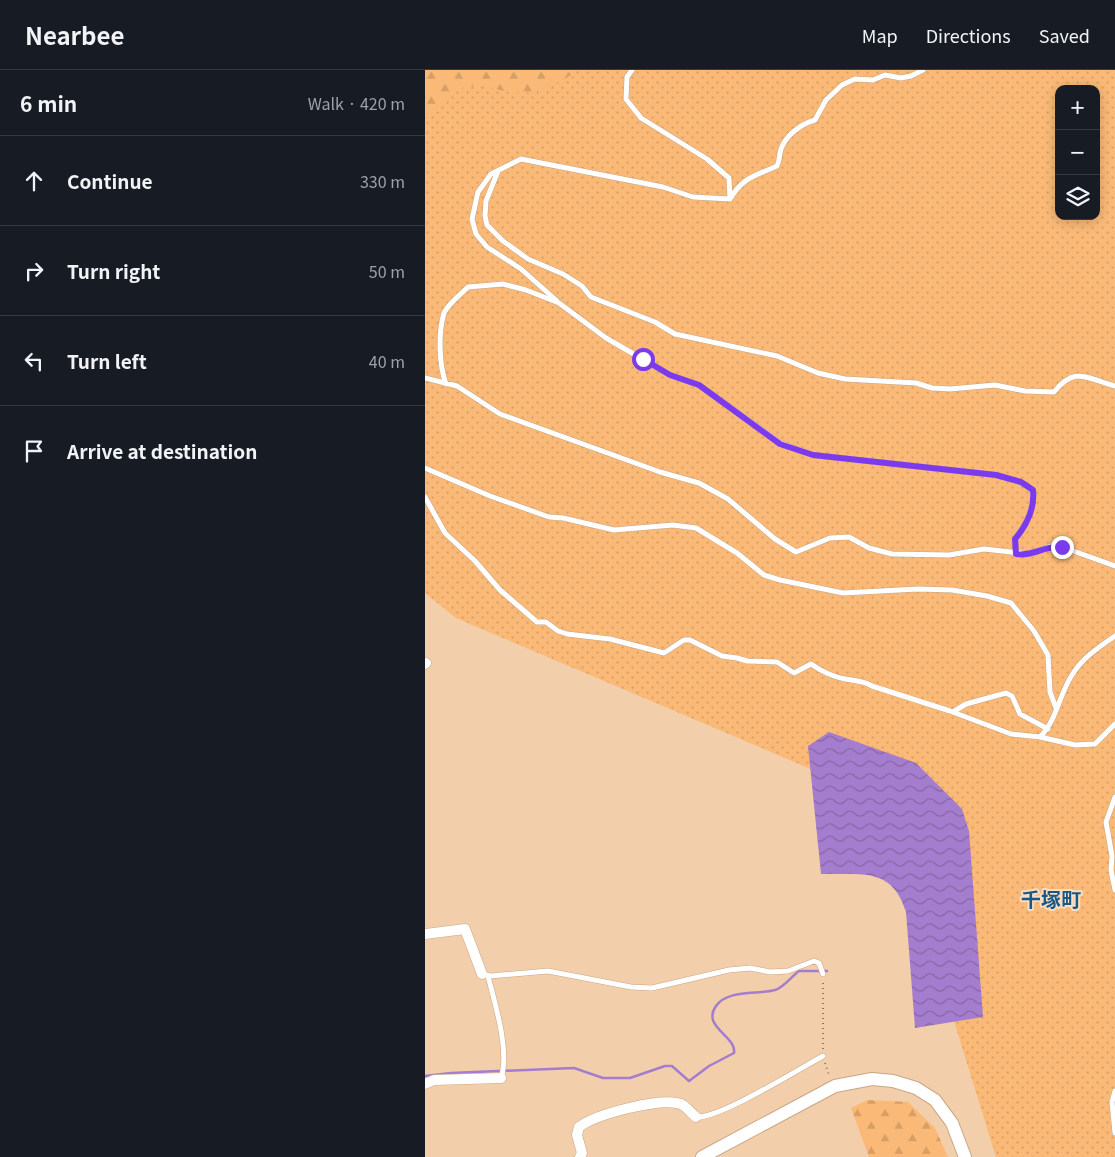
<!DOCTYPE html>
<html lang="en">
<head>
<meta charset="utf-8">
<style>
	body { margin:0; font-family:Georgia,"Noto Sans JP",serif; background:#20242c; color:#f1f3f6 }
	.controls { position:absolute; right:15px; top:15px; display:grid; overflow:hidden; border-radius:10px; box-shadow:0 2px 12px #0003 }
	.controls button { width:45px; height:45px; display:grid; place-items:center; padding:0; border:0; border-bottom:1px solid #363941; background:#171b24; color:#f1f3f6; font:25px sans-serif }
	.stop { position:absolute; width:15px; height:15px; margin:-11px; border:4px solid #7c3aed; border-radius:50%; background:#fff }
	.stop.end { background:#7c3aed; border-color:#fff; box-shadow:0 1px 5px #0008 }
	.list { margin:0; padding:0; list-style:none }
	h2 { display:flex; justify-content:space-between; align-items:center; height:65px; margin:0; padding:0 20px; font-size:21px }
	h2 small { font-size:16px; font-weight:400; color:#9ea1a6 }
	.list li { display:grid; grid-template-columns:32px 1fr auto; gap:15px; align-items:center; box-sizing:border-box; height:90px; padding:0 20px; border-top:1px solid #363941 }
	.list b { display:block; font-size:19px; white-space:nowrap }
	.list em { font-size:16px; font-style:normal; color:#9ea1a6 }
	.icon { flex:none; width:28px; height:28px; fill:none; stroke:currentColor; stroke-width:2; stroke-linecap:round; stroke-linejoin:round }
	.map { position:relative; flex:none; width:690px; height:1087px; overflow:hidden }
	header { display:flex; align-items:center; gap:30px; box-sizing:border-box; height:70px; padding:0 25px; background:#171b24; border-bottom:1px solid #363941 }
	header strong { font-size:24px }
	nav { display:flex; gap:28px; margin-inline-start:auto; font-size:18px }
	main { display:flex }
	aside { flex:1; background:#171b24 }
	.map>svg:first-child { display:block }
	.grass { fill:url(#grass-dots); fill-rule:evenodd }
	.forest { fill:url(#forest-firs) }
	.water { fill:url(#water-waves) }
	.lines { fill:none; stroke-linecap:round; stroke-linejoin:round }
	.stream { stroke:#a57dce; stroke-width:2.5 }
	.service-casing { stroke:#caa684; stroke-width:6 }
	.minor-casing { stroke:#caa684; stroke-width:11 }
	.tertiary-casing { stroke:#caa684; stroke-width:14 }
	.path { stroke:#90775f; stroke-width:2; stroke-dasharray:1 4; stroke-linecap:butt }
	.service { stroke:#fff; stroke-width:5 }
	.minor { stroke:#fff; stroke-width:10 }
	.tertiary { stroke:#fff; stroke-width:12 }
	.route { stroke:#7c3aed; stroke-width:6 }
	.labels { text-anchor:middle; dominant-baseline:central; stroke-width:4; stroke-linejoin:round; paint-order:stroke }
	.quarter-label { font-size:20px; font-weight:bold; fill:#175887; stroke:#fbddc1 }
</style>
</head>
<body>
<header>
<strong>Nearbee</strong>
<nav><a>Map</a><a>Directions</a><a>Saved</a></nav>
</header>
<main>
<aside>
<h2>6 min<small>Walk · 420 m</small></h2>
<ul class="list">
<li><svg class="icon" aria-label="ahead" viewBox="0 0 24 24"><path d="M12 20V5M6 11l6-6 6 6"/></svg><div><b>Continue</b></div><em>330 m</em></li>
<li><svg class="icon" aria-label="right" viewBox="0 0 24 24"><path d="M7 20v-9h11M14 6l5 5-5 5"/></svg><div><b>Turn right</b></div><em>50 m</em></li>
<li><svg class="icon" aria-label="left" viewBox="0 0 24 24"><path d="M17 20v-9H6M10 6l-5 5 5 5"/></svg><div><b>Turn left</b></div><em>40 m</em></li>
<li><svg class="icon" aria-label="arrive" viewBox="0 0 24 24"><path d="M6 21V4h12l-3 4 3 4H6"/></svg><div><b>Arrive at destination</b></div></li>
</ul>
</aside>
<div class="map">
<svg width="690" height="1087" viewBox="0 0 690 1087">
	<defs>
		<pattern id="grass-dots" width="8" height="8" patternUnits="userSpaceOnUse" patternTransform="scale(1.25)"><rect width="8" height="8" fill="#fab976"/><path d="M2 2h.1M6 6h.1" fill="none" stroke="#d79f65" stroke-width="1.8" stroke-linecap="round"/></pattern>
		<pattern id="forest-firs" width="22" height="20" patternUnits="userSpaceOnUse" patternTransform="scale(1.25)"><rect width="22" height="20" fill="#fab976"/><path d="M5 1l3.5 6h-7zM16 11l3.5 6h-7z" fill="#d79f65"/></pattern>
		<pattern id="water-waves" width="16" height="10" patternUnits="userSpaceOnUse" patternTransform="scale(1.25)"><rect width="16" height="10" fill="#a57dce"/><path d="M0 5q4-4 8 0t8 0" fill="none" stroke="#8766a6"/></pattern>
	</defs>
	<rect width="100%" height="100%" fill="#f3ceab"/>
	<!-- grass -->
	<path class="grass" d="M0,0h690v1087h-119l-110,-356 -430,-183 -31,-25zM634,19h37v127h-37z"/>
	<!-- forest -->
	<path class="forest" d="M0,0h153c-18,14 -45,26 -68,22 -13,-2 -28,-9 -41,-6 -17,3 -30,21 -44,31z
		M442,1030l41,2 27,26 13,29h-79l-18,-49z"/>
	<!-- water -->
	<path class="water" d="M404,662l87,31 46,46 7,22 14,186 -68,11 -9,-116c-14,-46 -45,-37 -85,-38l-13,-128z"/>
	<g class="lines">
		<!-- stream -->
		<path class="stream" d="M0,1006l26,-3 123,-5 29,10h27l35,-12h7l17,15 20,-15 25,-13c3,-17 -33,-26 -18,-47 12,-17 41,-11 59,-16 8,-2 17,-14 24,-19h28"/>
		<defs>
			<path id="service" d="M207,0l-5,7 -1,22 15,19 66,41 22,19 1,21
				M73,101l-12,30 -1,15 2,9 16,16 25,18 35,15 19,12 9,11 64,25 20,12 102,22 41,17 27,6 71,4 16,5 18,1 45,-4 30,6 29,1c21,-26 32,-14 61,-6
				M132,231l-36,-32 -34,-22 -11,-13 -4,-15 6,-27 13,-18 30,-15 142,28 30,10 37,2c13,-22 25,-23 47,-33 3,-6 2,-11 4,-17 5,-14 20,-25 34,-29l11,-20 16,-15 13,-6 18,1 12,-5 16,3 10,-2 12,-6
				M0,308l32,8 43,28 160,58 39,11 29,16 47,40 21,13 34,-14 19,-1 20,11 23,6 57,1 35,-6 46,5 21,-8 11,1 53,19
				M21,314c-7,-19 -8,-51 -2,-71 4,-9 17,-19 24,-26l35,-3 23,6 33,13 47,35 64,37 29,10 81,58 33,12 183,20 25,7 12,8c2,19 -7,35 -18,49l1,14
				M0,398l65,28 59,21 14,1 51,12 59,-5 23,3 41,25 27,22 16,5 63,13 75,-4 34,1 35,6 24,7 23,28 14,24 2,37 6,16
				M0,427l20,36 30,28 25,29 37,32h9l12,9 9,3 43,5 54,14 20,-13h6l32,16 15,2 10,3 30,1 17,11 17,-9c10,7 23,13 34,15 10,2 17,1 27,7l78,25 61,23 29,3c17,-17 19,-42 32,-62 10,-17 27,-28 43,-39
				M528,642l13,-8 40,-11 6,3 8,18 28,15
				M615,667l35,8 20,-1 20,-20
				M690,727l-9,25 6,34 -1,14 4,20
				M57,904l8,2 58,-5 83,16 21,1 77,-18 21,-2 20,4 18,-1 26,-10 5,2 4,11
				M63,906c7,28 22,75 13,102
				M690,1021l-3,11 3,31
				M271,1047c23,2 103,-48 127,-61"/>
			<path id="minor" d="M0,594l1,-1
				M0,864l40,-5 17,45
				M0,1014l9,-4 67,-2
				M155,1087l2,-4 -5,-18 2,-8c17,-13 82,-30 102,-23 6,3 10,9 15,13"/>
			<path id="tertiary" d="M277,1087l133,-71 37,-7 21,2 23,7 19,12 17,23 13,34"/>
		</defs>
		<!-- service casing -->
		<use href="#service" class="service-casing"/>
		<!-- minor casing -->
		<use href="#minor" class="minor-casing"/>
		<!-- tertiary casing -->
		<use href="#tertiary" class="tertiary-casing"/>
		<!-- path -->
		<path class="path" d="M398,979v-68
			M400,993l4,12"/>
		<!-- service -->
		<use href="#service" class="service"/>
		<!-- minor -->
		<use href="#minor" class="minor"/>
		<!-- tertiary -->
		<use href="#tertiary" class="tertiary"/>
	</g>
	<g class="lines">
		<!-- route -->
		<path class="route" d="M218,289l27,16 29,10 81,59 33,11 183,20 25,7 12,8c2,19 -7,36 -18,49l1,15c17,3 29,-9 46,-7"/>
	</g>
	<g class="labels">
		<!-- quarter labels -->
		<g class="quarter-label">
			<text x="626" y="828">千塚町</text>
		</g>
	</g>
</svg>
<div class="controls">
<button>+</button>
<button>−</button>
<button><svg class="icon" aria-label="layers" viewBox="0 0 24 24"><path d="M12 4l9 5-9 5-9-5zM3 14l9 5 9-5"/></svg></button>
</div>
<div class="stop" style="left:218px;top:289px"></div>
<div class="stop end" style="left:637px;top:477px"></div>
</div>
</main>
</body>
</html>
